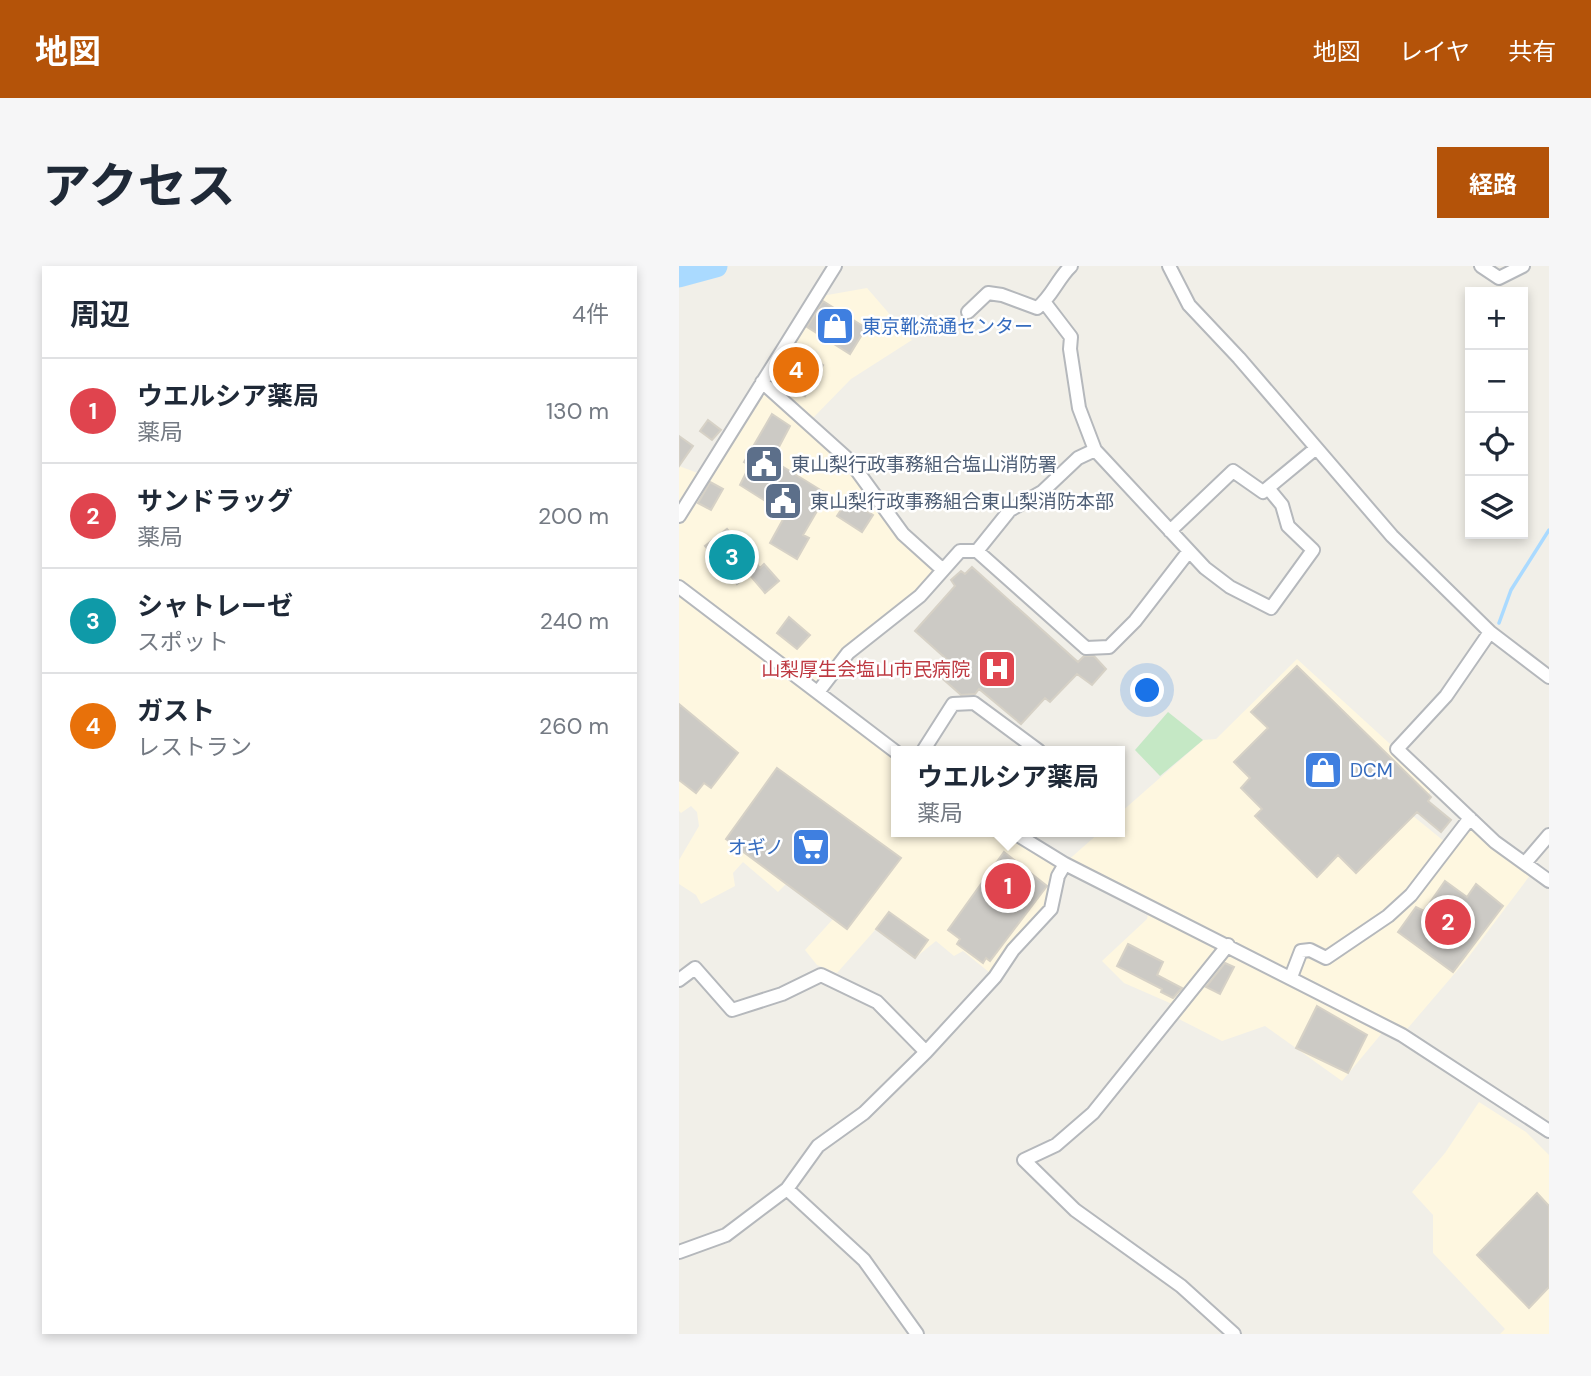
<!DOCTYPE html>
<html lang="ja">
<head>
<meta charset="utf-8">
<style>
	body { margin:0; font-family:"DM Sans","Noto Sans JP",sans-serif; background:#f6f6f7; color:#1f2937 }
	.controls { position:absolute; right:21px; top:21px; display:grid; overflow:hidden; border-radius:0px; box-shadow:0 4px 10px #0003 }
	.controls button { width:63px; height:63px; display:grid; place-items:center; padding:0; border:0; border-bottom:2px solid #e0e1e3; background:#fff; color:#1f2937; font:35px sans-serif }
	.you { position:absolute; left:469px; top:425px; width:24px; height:24px; margin:-18px; border:5px solid #fff; border-radius:50%; background:#1a73e8; box-shadow:0 0 0 10px #1a73e833 }
	.badge { display:grid; place-items:center; width:46px; height:46px; border-radius:50%; background:#b45309; color:#fff; font-size:23px; font-weight:700 }
	.pin { position:absolute; translate:-50% -50%; border:4px solid #fff; box-shadow:0 2px 7px #0006 }
	.popup { position:absolute; left:212px; top:480px; width:234px; height:91px; box-sizing:border-box; display:grid; place-content:center; border-radius:0px; background:#fff; filter:drop-shadow(0 2px 5px #0005); font-size:23px; white-space:nowrap; color:#747a83 }
	.popup b { font-size:26px; color:#1f2937 }
	.popup::after { content:''; position:absolute; left:50%; top:100%; margin-left:-14px; border:14px solid transparent; border-top-color:#fff }
	.list { margin:0; padding:0; list-style:none }
	h2 { display:flex; justify-content:space-between; align-items:center; height:91px; margin:0; padding:0 28px; font-size:30px }
	h2 small { font-size:23px; font-weight:400; color:#747a83 }
	.list li { display:grid; grid-template-columns:46px 1fr auto; gap:21px; align-items:center; box-sizing:border-box; height:105px; padding:0 28px; border-top:2px solid #e0e1e3 }
	.list b { display:block; font-size:26px; white-space:nowrap }
	.list p { margin:0; font-size:23px; white-space:nowrap; color:#747a83 }
	.list em { font-size:23px; font-style:normal; color:#747a83 }
	.icon { flex:none; width:38px; height:38px; fill:none; stroke:currentColor; stroke-width:2; stroke-linecap:round; stroke-linejoin:round }
	.map { position:relative; flex:none; width:870px; height:1068px; overflow:hidden; border-radius:0px }
	header { display:flex; align-items:center; gap:42px; box-sizing:border-box; height:98px; padding:0 35px; background:#b45309; color:#fff }
	header strong { font-size:33px }
	nav { display:flex; gap:38px; margin-inline-start:auto; font-size:24px }
	.intro { display:flex; align-items:center; justify-content:space-between; box-sizing:border-box; height:168px; padding:0 42px }
	h1 { margin:0; font-size:49px }
	.button { padding:18px 32px; border-radius:0px; background:#b45309; color:#fff; font-size:24px; font-weight:700 }
	main { display:flex; gap:42px; padding:0 42px }
	aside { flex:1; background:#fff; border-radius:0px; box-shadow:0 4px 10px #0003 }
	.map>svg:first-child { display:block }
	.commercial { fill:#fef7e0 }
	.green { fill:#c5e8c5 }
	.lines { fill:none; stroke-linecap:round; stroke-linejoin:round }
	.stream { stroke:#aadaff; stroke-width:3.5 }
	.river { stroke:#aadaff; stroke-width:23 }
	.building { fill:#cccac5; stroke:#d6d1c6; stroke-width:2 }
	.minor-casing { stroke:#b5b8bc; stroke-width:16 }
	.minor { stroke:#fff; stroke-width:12 }
	.labels { text-anchor:middle; dominant-baseline:central; stroke-width:5; stroke-linejoin:round; paint-order:stroke }
	.shop-label { font-size:19px; fill:#366cbe; stroke:#fff; text-anchor:start }
	.service-label { font-size:19px; fill:#4e5e75; stroke:#fff; text-anchor:start }
	.health-label { font-size:19px; fill:#be3a42; stroke:#fff; text-anchor:end }
</style>
</head>
<body>
<header>
<strong>地図</strong>
<nav><a>地図</a><a>レイヤ</a><a>共有</a></nav>
</header>
<div class="intro"><h1>アクセス</h1><a class="button">経路</a></div>
<main>
<aside>
<h2>周辺<small>4件</small></h2>
<ul class="list">
<li><span class="badge" style="background:#e0444e">1</span><div><b>ウエルシア薬局</b><p>薬局</p></div><em>130 m</em></li>
<li><span class="badge" style="background:#e0444e">2</span><div><b>サンドラッグ</b><p>薬局</p></div><em>200 m</em></li>
<li><span class="badge" style="background:#0f9aa8">3</span><div><b>シャトレーゼ</b><p>スポット</p></div><em>240 m</em></li>
<li><span class="badge" style="background:#e8710a">4</span><div><b>ガスト</b><p>レストラン</p></div><em>260 m</em></li>
</ul>
</aside>
<div class="map">
<svg width="870" height="1068" viewBox="0 0 870 1068">
	<rect width="100%" height="100%" fill="#f1efe8"/>
	<!-- commercial -->
	<path class="commercial" d="M188,22l45,52 -61,39 -41,42 -28,-30 -16,-8 84,78 53,73 40,36 -95,83 -30,39 78,60v80h117l52,31 35,-31h20v-19l83,-73 13,-1 81,-80 138,126 -22,31 37,30 20,-28 64,52 -67,89 -65,76 -15,-8 -45,54 -77,-55 -43,15 -49,-25 6,-9 -55,-24 -22,-22 45,-42 3,-13 -85,-42 -14,45 -56,68 -32,-26 -9,5 -18,-15 -21,17 -39,-29 -39,44 -20,-8 -12,-15 28,-31 -47,-35 -8,8 -35,-30 -10,11 2,13 -34,18 -5,-9 -17,-11v-24l20,-34 -2,-14 -6,-6 -10,7 -2,-2v-345l24,9 113,-178z
		M800,836l47,30 23,23v179h-49l5,-5 -72,-76v-38l-21,-23 33,-39z"/>
	<!-- green -->
	<path class="green" d="M489,446l35,28 -43,36 -25,-26z"/>
	<g class="lines">
		<!-- stream -->
		<path class="stream" d="M820,357l12,-33 38,-60"/>
		<!-- river -->
		<path class="river" d="M0,10l37,-10"/>
	</g>
	<!-- building -->
	<path class="building" d="M144,35l43,27 -16,26 -43,-27z
		M115,82l29,17 -18,31 -30,-18z
		M93,148l18,12 -18,34 55,34 -24,41 6,3 -12,21 -27,-16 16,-29 -46,-29 10,-20 -6,-3z
		M29,154l13,10 -9,10 -12,-9z
		M0,170l14,10 -14,20z
		M31,216l13,7 -12,21 -13,-7z
		M169,233l25,16 -11,17 -25,-16z
		M48,263l33,39 4,-4 15,17 -14,12 -16,-19 -12,10 -32,-38z
		M293,301l106,95 6,-6h10l12,13 -14,16 -15,-11 -27,28 -5,-4 -24,26 -42,-35 -4,5 -14,1 -18,-16 10,-14 -38,-34 40,-45 -4,-6 10,-9 4,3z
		M110,351l21,18 -13,14 -20,-16z
		M618,400l134,131 -3,4 23,19 -10,12 -24,-20 -61,61 -18,-18 -21,22 -62,-61 7,-7 -21,-21 9,-10 -16,-16 34,-34 -17,-16z
		M0,438l59,49 -27,35 -7,-5 -8,10 -17,-13z
		M98,502l124,90 -54,71 -121,-90z
		M325,586l43,34 -57,75 -4,-3 -3,5 -26,-19 3,-5 -12,-9z
		M766,615l22,16 9,-13 27,22 -50,66 -55,-40 18,-25 8,4z
		M210,646l39,28 -13,18 -39,-29z
		M449,678l35,18 -6,13 25,13 -9,10 -12,-6 1,-3 -45,-23z
		M546,697l9,4 -14,27 -14,-7z
		M638,740l50,29 -19,38 -52,-25z
		M858,927l12,13v81l-20,21 -52,-53z"/>
	<g class="lines">
		<defs>
			<path id="minor" d="M490,0l20,39 50,53 153,178 98,96 59,45
				M802,0l18,12 24,-12
				M366,37l26,34 -1,12 9,59 16,42 110,118 25,19 41,21 42,-58 -25,-24 -6,-21 -14,-17
				M289,46l20,-19 14,2 35,13c14,-10 21,-30 34,-42
				M83,116l88,79 53,73 40,36
				M0,250l156,-250
				M491,265l63,-60 30,21 52,-43
				M298,285l33,-41 32,-18 36,-34 17,-8
				M0,321l217,165
				M811,366l-44,64 -49,53 98,93 54,39
				M139,426l30,-39 72,-57 40,-45h17l109,97 23,-1 26,-26 54,-70
				M244,485l30,-47 21,-1 65,48
				M334,566l52,32 337,171 147,96
				M846,597l24,-28
				M549,679l-135,168 -37,32 -32,15 51,50 106,76 53,48
				M612,711l10,-26 9,-1 16,8 62,-42 23,-21 59,-77
				M0,714l16,-12 37,42 50,-16 39,-19 56,27 49,50
				M108,923l77,71 53,74
				M0,986l47,-17 61,-46 31,-43 46,-33 62,-61 69,-75 18,-27 38,-41 7,-33 7,-12"/>
		</defs>
		<!-- minor casing -->
		<use href="#minor" class="minor-casing"/>
		<!-- minor -->
		<use href="#minor" class="minor"/>
	</g>
	<!-- icons -->
	<defs>
		<symbol id="shop-square" viewBox="-11 -11 22 22"><rect x="-9" y="-9" width="18" height="18" rx="4" fill="#3f7fe0" stroke="#fff"/><path d="M-5-2.5h2.3a2.7 3.5 0 0 1 5.4 0H5L5.5 6h-11ZM-1.5-2.5h3a1.5 2.3 0 0 0-3 0Z" fill="#fff"/></symbol>
		<symbol id="civic-square" viewBox="-11 -11 22 22"><rect x="-9" y="-9" width="18" height="18" rx="4" fill="#5c6f8a" stroke="#fff"/><path d="M-.6-6.5H3V-4.5H.6V-3L4-1V1h2V6H-6V1h2V-1L-.6-3ZM-1.2 2.5V6h2.4V2.5Z" fill="#fff"/></symbol>
		<symbol id="hospital-square" viewBox="-11 -11 22 22"><rect x="-9" y="-9" width="18" height="18" rx="4" fill="#e0444e" stroke="#fff"/><path d="M-5-5h3v3.5h4V-5h3V5h-3V1.5h-4V5h-3Z" fill="#fff"/></symbol>
		<symbol id="supermarket-square" viewBox="-11 -11 22 22"><rect x="-9" y="-9" width="18" height="18" rx="4" fill="#3f7fe0" stroke="#fff"/><path d="M-6-5.5h2.5l.6 2H6L4.5 2H-2.5L-4.4-4H-6ZM-1.5 3.2a1.3 1.3 0 1 0 .1 0ZM3 3.2a1.3 1.3 0 1 0 .1 0Z" fill="#fff"/></symbol>
	</defs>
	<g fill-rule="evenodd">
		<use href="#shop-square" x="134" y="38" width="44" height="44"/>
		<use href="#civic-square" x="63" y="176" width="44" height="44"/>
		<use href="#civic-square" x="82" y="213" width="44" height="44"/>
		<use href="#hospital-square" x="296" y="381" width="44" height="44"/>
		<use href="#shop-square" x="622" y="482" width="44" height="44"/>
		<use href="#supermarket-square" x="110" y="559" width="44" height="44"/>
	</g>
	<g class="labels">
		<!-- shop labels -->
		<g class="shop-label">
			<text x="183" y="60">東京靴流通センター</text>
			<text x="671" y="504">DCM</text>
			<text x="105" y="581" text-anchor="end">オギノ</text>
		</g>
		<!-- service labels -->
		<g class="service-label">
			<text x="112" y="198">東山梨行政事務組合塩山消防署</text>
			<text x="131" y="235">東山梨行政事務組合東山梨消防本部</text>
		</g>
		<!-- health labels -->
		<g class="health-label">
			<text x="291" y="403">山梨厚生会塩山市民病院</text>
		</g>
	</g>
</svg>
<div class="controls">
<button>+</button>
<button>−</button>
<button><svg class="icon" aria-label="locate" viewBox="0 0 24 24"><circle cx="12" cy="12" r="6"/><path d="M12 2v4M12 18v4M2 12h4M18 12h4"/></svg></button>
<button><svg class="icon" aria-label="layers" viewBox="0 0 24 24"><path d="M12 4l9 5-9 5-9-5zM3 14l9 5 9-5"/></svg></button>
</div>
<div class="you"></div>
<div class="pin badge" style="left:329px;top:620px;background:#e0444e">1</div>
<div class="popup"><b>ウエルシア薬局</b>薬局</div>
<div class="pin badge" style="left:769px;top:656px;background:#e0444e">2</div>
<div class="pin badge" style="left:53px;top:291px;background:#0f9aa8">3</div>
<div class="pin badge" style="left:117px;top:104px;background:#e8710a">4</div>
</div>
</main>
</body>
</html>
